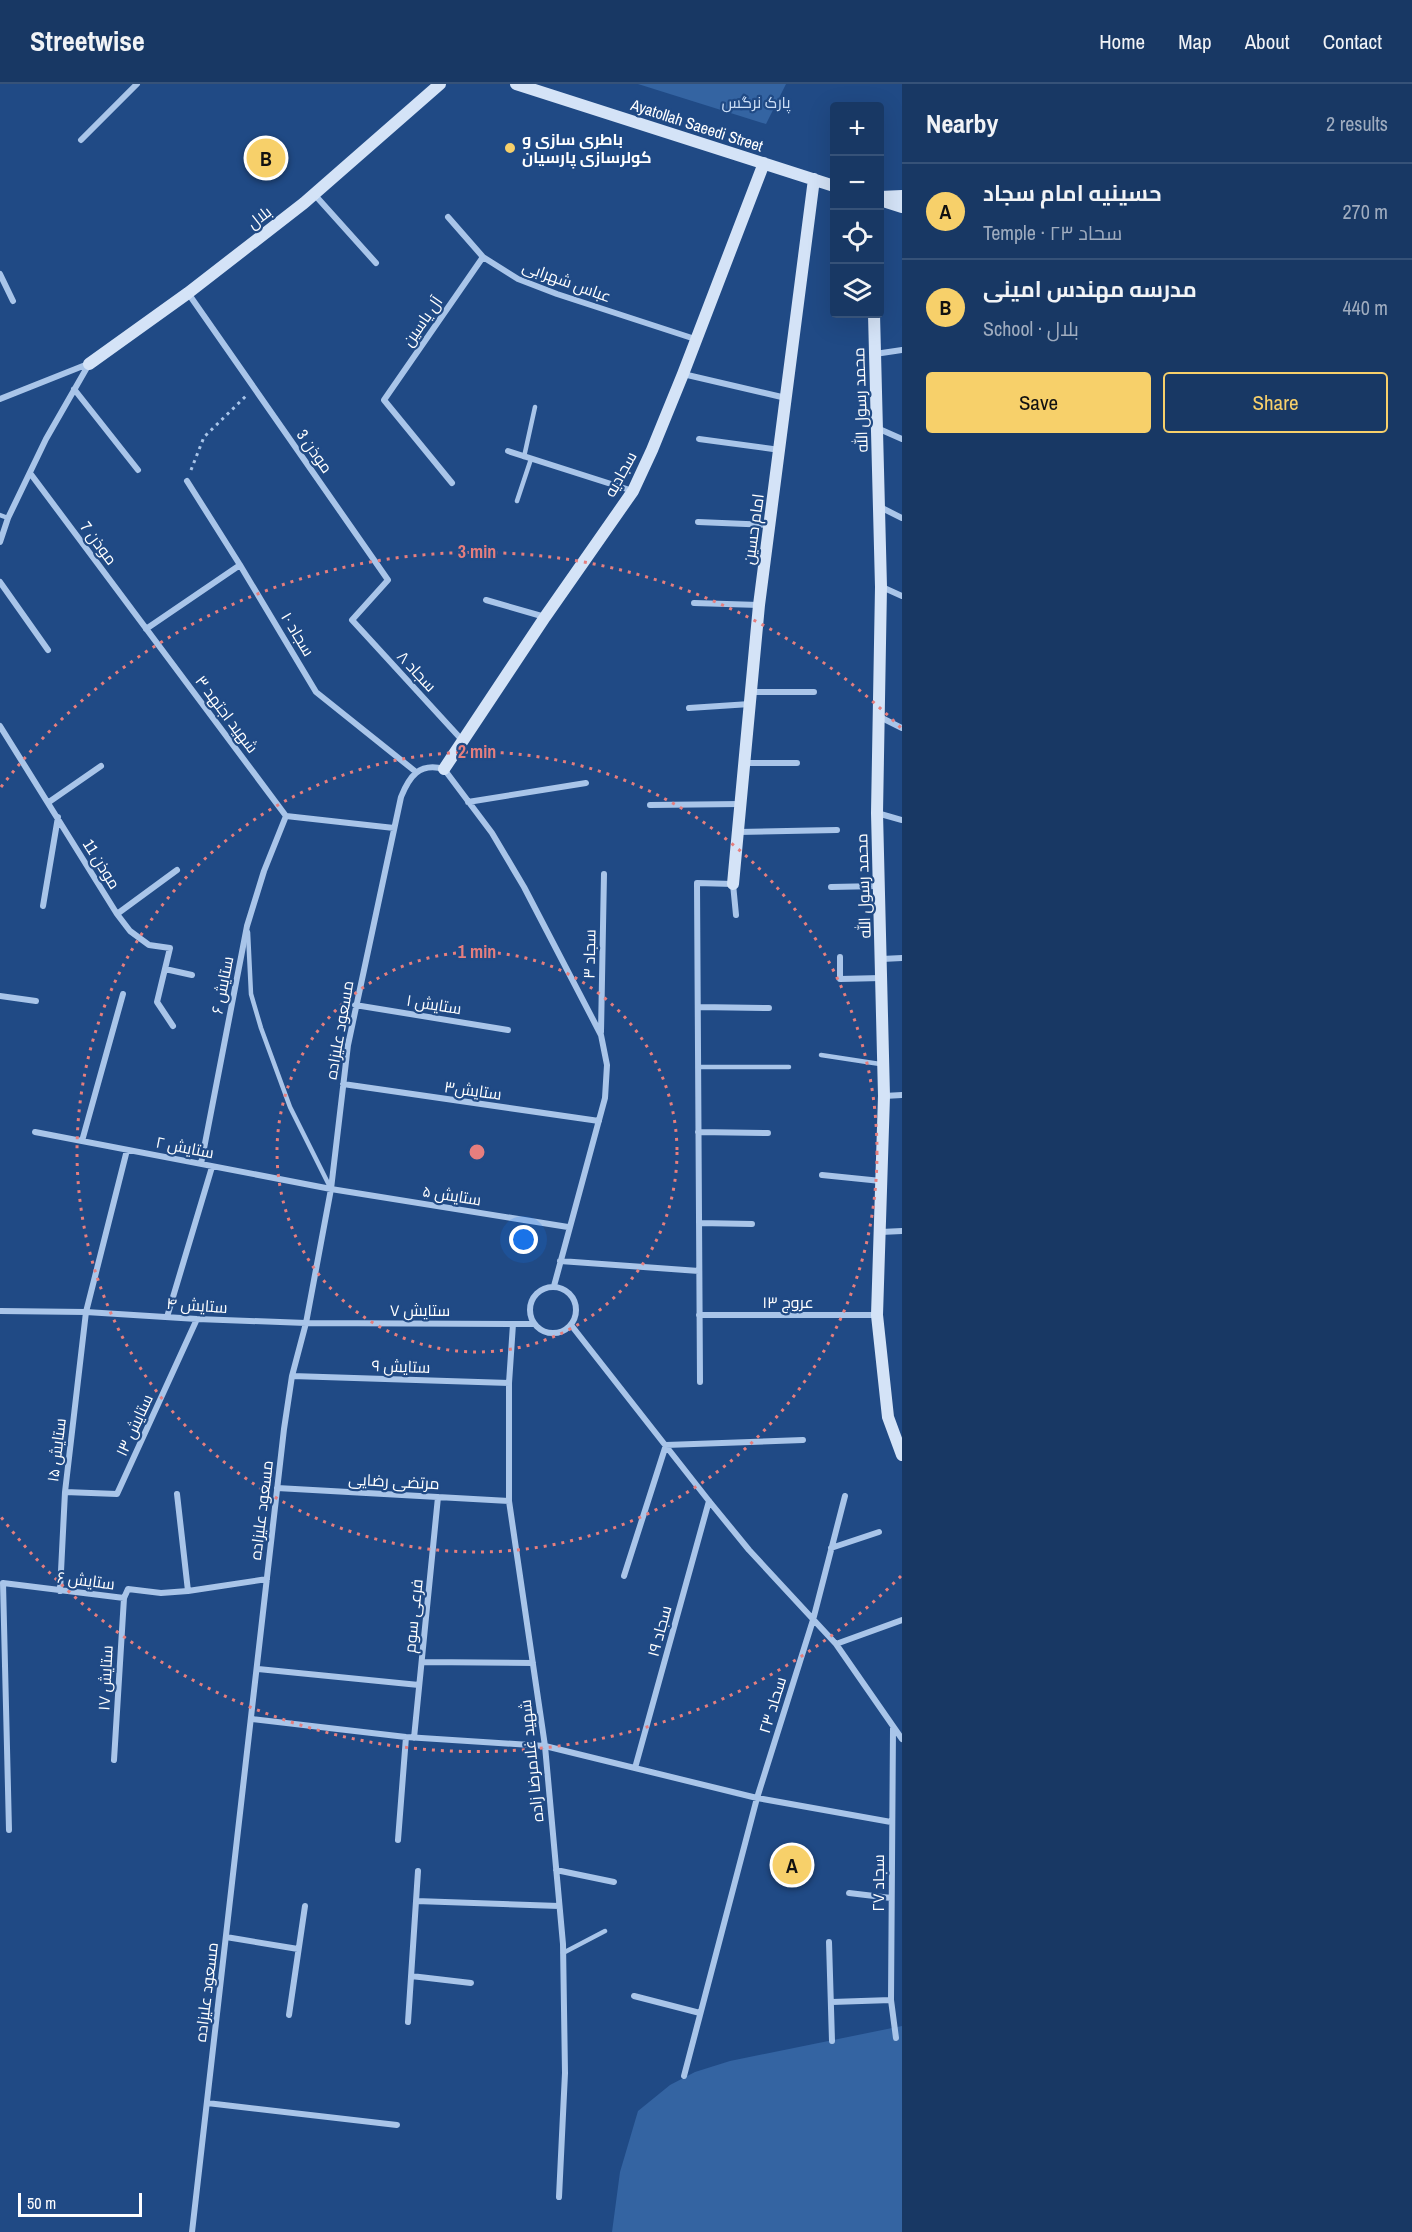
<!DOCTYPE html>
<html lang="en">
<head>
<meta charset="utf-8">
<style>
	body { margin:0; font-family:"Archivo Narrow",Cairo,sans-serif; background:#213f6a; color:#f1f3f6 }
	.controls { position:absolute; right:18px; top:18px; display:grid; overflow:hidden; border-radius:6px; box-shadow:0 6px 24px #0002 }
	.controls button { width:54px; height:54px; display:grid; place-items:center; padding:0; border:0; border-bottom:2px solid #365278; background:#183864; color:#f1f3f6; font:30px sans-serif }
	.scale { position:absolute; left:18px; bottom:15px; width:124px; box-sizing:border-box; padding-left:6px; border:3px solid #fff; border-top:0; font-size:16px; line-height:21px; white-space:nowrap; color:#fff; -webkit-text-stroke:4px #204a85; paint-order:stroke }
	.you { position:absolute; left:524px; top:1156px; width:21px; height:21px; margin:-15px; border:4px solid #fff; border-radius:50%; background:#1a73e8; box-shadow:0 0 0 9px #1a73e833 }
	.badge { display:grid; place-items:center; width:39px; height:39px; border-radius:50%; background:#f7d06a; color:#111; font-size:20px; font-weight:700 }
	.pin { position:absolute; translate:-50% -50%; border:3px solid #fff; box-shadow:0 2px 6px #0006 }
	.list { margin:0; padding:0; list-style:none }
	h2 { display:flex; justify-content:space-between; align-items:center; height:78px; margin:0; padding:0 24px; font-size:26px }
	h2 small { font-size:20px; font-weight:400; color:#9facbf }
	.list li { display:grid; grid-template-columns:39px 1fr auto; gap:18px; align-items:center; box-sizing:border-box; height:96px; padding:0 24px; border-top:2px solid #365278 }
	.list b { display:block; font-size:22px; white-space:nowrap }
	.list p { margin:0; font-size:20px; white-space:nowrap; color:#9facbf }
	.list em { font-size:20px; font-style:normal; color:#9facbf }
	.actions { display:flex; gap:12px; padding:18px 24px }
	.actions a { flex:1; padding:14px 0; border:2px solid #f7d06a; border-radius:6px; text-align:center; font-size:21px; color:#f7d06a }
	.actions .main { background:#f7d06a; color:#111 }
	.icon { flex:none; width:33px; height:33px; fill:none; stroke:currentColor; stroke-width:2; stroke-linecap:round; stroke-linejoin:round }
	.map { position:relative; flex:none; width:902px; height:2148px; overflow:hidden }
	header { display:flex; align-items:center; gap:36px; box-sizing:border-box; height:84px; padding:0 30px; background:#183864; border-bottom:2px solid #365278 }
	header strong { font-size:28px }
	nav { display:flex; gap:33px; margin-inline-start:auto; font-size:21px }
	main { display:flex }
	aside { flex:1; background:#183864 }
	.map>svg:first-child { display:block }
	.green { fill:#3464a2 }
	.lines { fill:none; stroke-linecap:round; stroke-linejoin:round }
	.path { stroke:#a9c5e9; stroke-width:3; stroke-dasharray:3 4.5; stroke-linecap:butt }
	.lane { stroke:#a9c5e9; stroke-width:4.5 }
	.street { stroke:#a9c5e9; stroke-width:6 }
	.secondary { stroke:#d4e3f7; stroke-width:12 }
	.ring { fill:none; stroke:#e67e7e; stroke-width:3; stroke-dasharray:3 6 }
	.poi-dot { fill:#f7d06a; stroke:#204a85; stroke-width:2 }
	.labels { text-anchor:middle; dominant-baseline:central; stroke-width:4.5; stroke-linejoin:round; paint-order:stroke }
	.park-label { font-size:16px; fill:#cddff7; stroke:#204a85 }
	.street-label { font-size:16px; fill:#fff; stroke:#204a85 }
	.poi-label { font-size:16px; font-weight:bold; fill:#fff; stroke:#204a85; text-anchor:start }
	.centre { fill:#e67e7e; stroke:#204a85; stroke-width:3 }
	.ring-label { font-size:18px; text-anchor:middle; font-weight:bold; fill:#e67e7e; stroke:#204a85; stroke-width:4.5; stroke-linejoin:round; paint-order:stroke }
</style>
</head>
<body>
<header>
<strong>Streetwise</strong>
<nav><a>Home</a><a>Map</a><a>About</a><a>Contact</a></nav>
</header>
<main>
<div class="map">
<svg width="902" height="2148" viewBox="0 0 902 2148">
	<rect width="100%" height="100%" fill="#204a85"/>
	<!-- green -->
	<path class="green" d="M638,0h148l-20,40z
		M902,1942v206h-290l8,-60 18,-61 32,-26 25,-13 35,-11z"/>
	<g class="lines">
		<!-- path -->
		<path class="path" d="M191,386l13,-33 43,-42"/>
		<!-- lane -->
		<path class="lane" d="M524,373l11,-50
			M517,417l14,-42
			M0,431l8,3
			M248,848l3,62 10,34 29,79 41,82
			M821,971l59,9
			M698,983h91
			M563,1869l42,-22"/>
		<!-- street -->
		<path class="street" d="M81,56l56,-56
			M314,110l62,69
			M448,133l35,40 35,22 39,15 138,45
			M0,190l13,27
			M188,209l200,287 -36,40 110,120
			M875,270l27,-4
			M683,290l103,24
			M74,305l64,81
			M0,315l88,-35
			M877,344l25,11
			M699,355l81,11
			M508,367l125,40
			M30,389l256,343
			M187,397l53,84 76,127 100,80
			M452,399l-68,-83 99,-143
			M880,423l22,11
			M698,438l72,3
			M0,458l8,-24 38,-79 43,-75
			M0,498l48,68
			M882,503l20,9
			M486,516l59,17
			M694,519l65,2
			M146,545l94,-64
			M752,608h62
			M689,624l61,-4
			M878,632l24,12
			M0,642l117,188 13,17 19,14 21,3 -13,54 16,24
			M745,679h52
			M49,718l52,-36
			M468,718l118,-19
			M650,721l91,-1
			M877,729l25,7
			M286,732l108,12
			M738,748l99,-2
			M831,803l48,-1
			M43,822l15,-89
			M117,830l60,-44
			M840,873v22l41,-1
			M882,875l20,-1
			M165,885l27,6
			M0,912l36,5
			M355,921l153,25
			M698,923l71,1
			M601,948l3,-158
			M343,1000l256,37
			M884,1012l18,-1
			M35,1048l296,57 237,38
			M698,1048l70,1
			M82,1057l41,-147
			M201,1080l46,-238 17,-55 22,-55
			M822,1091l59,6
			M699,1139l53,1
			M881,1148l21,-1
			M560,1177l139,10
			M530 1226a23 23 0 1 1 46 0a23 23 0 1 1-46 0Z
			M0,1227l86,1 111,7 109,4 228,1
			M699,1231h178
			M167,1233l45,-150
			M513,1240l-4,59v118l36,245 18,198 2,129 -6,124
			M571,1241l138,176 40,49 87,94 66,95
			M292,1292l217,7
			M700,1298l-3,-499 36,1 3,31
			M277,1404l232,13
			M65,1408l52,2 80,-175
			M177,1410l11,97
			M831,1464l48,-16
			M624,1492l42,-131 137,-5
			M60,1507l5,-99 21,-180 41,-162
			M836,1560l66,-24
			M422,1578l111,1
			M258,1585l161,16
			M252,1635l154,18 139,9 212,52 134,24
			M893,1644l-2,272 5,38
			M414,1654l24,-241
			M114,1676l10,-162
			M635,1684l74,-267
			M9,1746l-6,-247 121,15 4,-9 33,4 27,-2 79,-12
			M398,1756l8,-103
			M556,1786l58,12
			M849,1809l42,5
			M416,1817l143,5
			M226,1853l72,12
			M829,1858l3,99
			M411,1892l60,7
			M634,1912l66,17
			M832,1918l59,-2
			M289,1931l16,-109
			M408,1938l10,-151
			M684,1992l73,-278 56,-178 32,-124
			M207,2019l190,22
			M192,2148l92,-803 8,-53 14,-53 25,-134 17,-144 53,-248c8,-20 18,-35 43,-28l48,64 32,54 77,148 6,30 -2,33 -51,188"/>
		<!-- secondary -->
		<path class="secondary" d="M516,0l318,102
			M880,113l22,-1
			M880,116l22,7
			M874,230l7,273 -4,226 7,283 -7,219 11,102 14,38
			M89,280l99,-71 116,-90 136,-119
			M444,685l101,-152 88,-126 19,-41 31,-76 81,-211
			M733,800l26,-279 55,-426"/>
	</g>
	<!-- distance rings -->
	<g class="ring">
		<circle cx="477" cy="1068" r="200"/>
		<circle cx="477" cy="1068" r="400"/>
		<path d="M901 1492A600 600 0 0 1 1 1433M1 703A600 600 0 0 1 901 644"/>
	</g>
	<!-- markers -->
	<circle class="poi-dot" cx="510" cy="64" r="6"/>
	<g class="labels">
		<!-- park labels -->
		<g class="park-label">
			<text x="756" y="18">پارک نرگس</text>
		</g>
		<!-- street labels -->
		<g class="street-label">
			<text transform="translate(697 41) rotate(18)">Ayatollah Saeedi Street</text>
			<text transform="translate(259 133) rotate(-38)">بلال</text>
			<text transform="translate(567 197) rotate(20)">عباس شهرابی</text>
			<text transform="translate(422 237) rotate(-55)">آل یاسین</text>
			<text transform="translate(860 316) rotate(-92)">محمد رسول الله</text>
			<text transform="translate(315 367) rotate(55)">موذن 3</text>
			<text transform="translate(620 390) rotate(-61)">سجادیه</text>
			<text transform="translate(753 445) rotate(-82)">امام حسین</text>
			<text transform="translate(99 459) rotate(53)">موذن 7</text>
			<text transform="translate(298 550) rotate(59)">سجاد ۱۰</text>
			<text transform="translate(417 587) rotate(47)">سجاد ۸</text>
			<text transform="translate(227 630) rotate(53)">شهید اجتهد ۳</text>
			<text transform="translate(102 780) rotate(58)">موذن 11</text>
			<text transform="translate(863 802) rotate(-92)">محمد رسول الله</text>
			<text transform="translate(589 870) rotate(-89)">سجاد ۳</text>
			<text transform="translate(222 901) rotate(-79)">ستایش ۶</text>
			<text transform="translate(434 920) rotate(9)">ستایش ۱</text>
			<text transform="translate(339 946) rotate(-80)">مسعود علیزاده</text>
			<text transform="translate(473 1006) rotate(8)">ستایش۳</text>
			<text transform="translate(185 1063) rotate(11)">ستایش ۲</text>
			<text transform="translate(452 1111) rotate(9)">ستایش ۵</text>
			<text x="788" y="1218">عروج ۱۳</text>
			<text transform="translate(197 1221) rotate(4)">ستایش ۴</text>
			<text x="420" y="1226">ستایش ۷</text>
			<text transform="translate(401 1282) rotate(2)">ستایش ۹</text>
			<text transform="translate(134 1341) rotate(-65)">ستایش ۱۳</text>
			<text transform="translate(56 1366) rotate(-83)">ستایش ۱۵</text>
			<text transform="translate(394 1397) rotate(3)">مرتضی رضایی</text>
			<text transform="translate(261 1426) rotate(-83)">مسعود علیزاده</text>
			<text transform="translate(86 1496) rotate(7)">ستایش ۶</text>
			<text transform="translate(413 1532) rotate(-84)">فرعی سوم</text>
			<text transform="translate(659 1547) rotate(-75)">سجاد ۱۹</text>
			<text transform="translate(105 1594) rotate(-87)">ستایش ۱۷</text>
			<text transform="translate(772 1621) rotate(-73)">سحاد ۲۳</text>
			<text transform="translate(531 1677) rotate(-96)">شهید غلامرضا زاده</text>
			<text transform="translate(878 1799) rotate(-90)">سجاد ۲۷</text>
			<text transform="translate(206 1908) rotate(-83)">مسعود علیزاده</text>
		</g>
		<!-- poi labels -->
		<g class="poi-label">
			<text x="522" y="55">باطری سازی و<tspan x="522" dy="18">کولرسازی پارسیان</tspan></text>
		</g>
	</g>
	<circle cx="477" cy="1068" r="9" class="centre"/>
	<g class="ring-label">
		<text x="477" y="474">3 min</text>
		<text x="477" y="674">2 min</text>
		<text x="477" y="874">1 min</text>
	</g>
</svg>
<div class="controls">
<button>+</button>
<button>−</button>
<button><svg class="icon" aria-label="locate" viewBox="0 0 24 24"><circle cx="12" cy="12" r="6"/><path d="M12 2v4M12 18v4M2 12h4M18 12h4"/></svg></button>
<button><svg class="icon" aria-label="layers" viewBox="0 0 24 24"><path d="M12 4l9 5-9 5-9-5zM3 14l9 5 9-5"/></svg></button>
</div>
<div class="scale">50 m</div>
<div class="you"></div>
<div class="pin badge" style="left:792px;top:1781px">A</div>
<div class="pin badge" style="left:266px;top:74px">B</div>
</div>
<aside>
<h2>Nearby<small>2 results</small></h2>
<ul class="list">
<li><span class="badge">A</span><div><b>حسینیه امام سجاد</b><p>Temple · سحاد ۲۳</p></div><em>270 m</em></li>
<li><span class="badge">B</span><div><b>مدرسه مهندس امینی</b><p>School · بلال</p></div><em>440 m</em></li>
</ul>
<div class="actions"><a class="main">Save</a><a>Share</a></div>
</aside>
</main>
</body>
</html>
